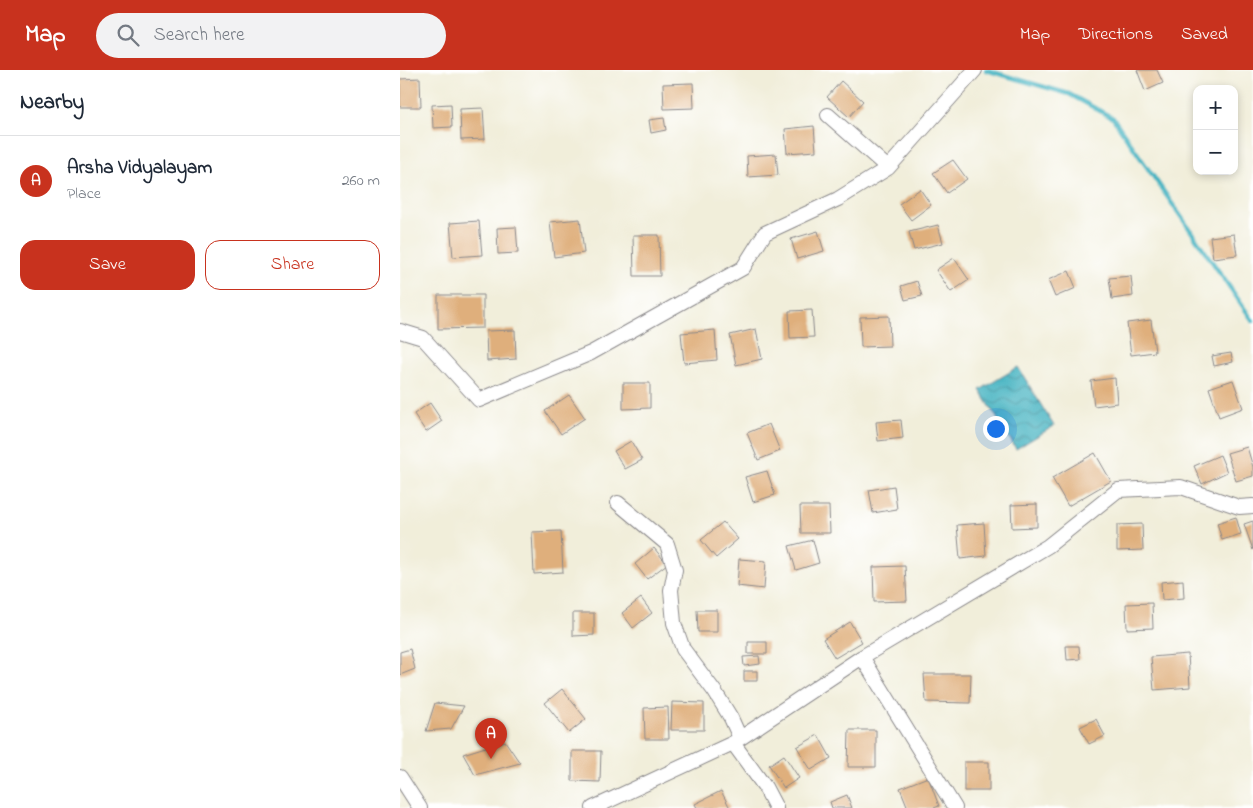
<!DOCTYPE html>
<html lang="en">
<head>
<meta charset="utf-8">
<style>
	body { margin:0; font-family:"Indie Flower",sans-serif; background:#f2f2f3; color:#1f2937 }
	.controls { position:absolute; right:15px; top:15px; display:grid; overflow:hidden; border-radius:10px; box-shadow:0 2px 8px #0003 }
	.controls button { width:45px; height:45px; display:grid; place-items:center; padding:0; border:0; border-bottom:1px solid #e0e1e3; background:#fff; color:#1f2937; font:25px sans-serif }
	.you { position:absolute; left:595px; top:358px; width:18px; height:18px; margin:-12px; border:4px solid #fff; border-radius:50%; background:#1a73e8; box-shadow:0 0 0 8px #1a73e833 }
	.badge { display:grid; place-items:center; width:32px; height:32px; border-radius:50%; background:#c8321e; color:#fff; font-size:16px; font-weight:700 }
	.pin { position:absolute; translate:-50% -41px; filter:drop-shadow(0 1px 2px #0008) }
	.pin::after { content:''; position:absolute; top:26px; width:18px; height:15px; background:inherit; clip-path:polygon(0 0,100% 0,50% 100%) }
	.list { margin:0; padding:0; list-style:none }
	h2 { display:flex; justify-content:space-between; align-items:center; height:65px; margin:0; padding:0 20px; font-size:21px }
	h2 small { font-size:16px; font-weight:400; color:#747a83 }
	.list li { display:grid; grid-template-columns:32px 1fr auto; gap:15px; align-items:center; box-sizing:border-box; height:90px; padding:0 20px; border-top:1px solid #e0e1e3 }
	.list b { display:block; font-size:19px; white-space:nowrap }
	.list p { margin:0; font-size:16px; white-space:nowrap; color:#747a83 }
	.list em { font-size:16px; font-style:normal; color:#747a83 }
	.actions { display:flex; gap:10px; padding:15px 20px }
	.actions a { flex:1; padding:11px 0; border:1px solid #c8321e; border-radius:15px; text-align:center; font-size:18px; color:#c8321e }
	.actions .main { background:#c8321e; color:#fff }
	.icon { flex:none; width:28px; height:28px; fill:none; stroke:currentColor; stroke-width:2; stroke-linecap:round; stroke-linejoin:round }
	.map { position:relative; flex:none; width:853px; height:738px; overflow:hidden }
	header { display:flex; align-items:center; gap:30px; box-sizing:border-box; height:70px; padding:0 25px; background:#c8321e; color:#fff }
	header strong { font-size:24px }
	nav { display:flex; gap:28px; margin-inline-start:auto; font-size:18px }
	.search { width:350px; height:45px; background:#f2f2f3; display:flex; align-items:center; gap:12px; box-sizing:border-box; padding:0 18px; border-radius:28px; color:#747a83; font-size:19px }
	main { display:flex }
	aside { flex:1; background:#fff }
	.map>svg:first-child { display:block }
	.water { fill:url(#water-waves); stroke:#346a7e }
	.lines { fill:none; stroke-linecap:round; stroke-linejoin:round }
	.stream { stroke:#45b3c1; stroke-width:4.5 }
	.building { fill:#dfaf7c }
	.minor-casing { stroke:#8a888a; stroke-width:16 }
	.minor { stroke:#fff; stroke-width:14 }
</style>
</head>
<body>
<header>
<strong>Map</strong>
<div class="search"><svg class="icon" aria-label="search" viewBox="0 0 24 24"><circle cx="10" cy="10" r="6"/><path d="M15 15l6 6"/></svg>Search here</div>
<nav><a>Map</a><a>Directions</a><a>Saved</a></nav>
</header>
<main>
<aside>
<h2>Nearby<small></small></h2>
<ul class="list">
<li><span class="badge">A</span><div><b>Arsha Vidyalayam</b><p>Place</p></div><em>260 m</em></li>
</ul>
<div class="actions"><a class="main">Save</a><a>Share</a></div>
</aside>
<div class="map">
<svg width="853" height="738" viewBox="0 0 853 738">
	<defs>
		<pattern id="water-waves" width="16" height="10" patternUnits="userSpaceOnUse" patternTransform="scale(1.25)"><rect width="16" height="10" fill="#45b3c1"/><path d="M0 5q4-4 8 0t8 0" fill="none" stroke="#39919e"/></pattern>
	</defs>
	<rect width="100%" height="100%" fill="#fff"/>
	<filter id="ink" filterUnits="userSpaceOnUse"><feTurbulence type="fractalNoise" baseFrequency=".02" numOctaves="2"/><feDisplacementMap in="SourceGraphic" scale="10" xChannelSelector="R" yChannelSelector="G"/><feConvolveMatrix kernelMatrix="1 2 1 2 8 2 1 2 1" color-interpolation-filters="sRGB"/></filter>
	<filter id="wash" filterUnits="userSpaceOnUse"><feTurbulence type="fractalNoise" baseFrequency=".0096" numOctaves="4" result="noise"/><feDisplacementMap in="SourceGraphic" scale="20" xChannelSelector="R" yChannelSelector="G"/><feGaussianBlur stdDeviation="1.12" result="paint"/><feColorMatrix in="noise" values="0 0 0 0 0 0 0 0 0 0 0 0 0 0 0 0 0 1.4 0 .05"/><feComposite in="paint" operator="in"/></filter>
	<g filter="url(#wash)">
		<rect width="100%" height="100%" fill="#f1eeda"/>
		<!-- water -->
		<path class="water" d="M618,297l36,59 -38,23 -36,-59z"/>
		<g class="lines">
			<!-- stream -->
			<path class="stream" d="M586,0l83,24 44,24 140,203"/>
		</g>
		<g id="blocks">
			<!-- building -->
			<path class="building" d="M737,0h20l6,13 -18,8z
				M20,8l1,29h-21v-28z
				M441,11l22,20 -14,16 -22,-20z
				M293,13l1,25 -30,1 -1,-25z
				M51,34l1,23 -19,1 -1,-23z
				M83,38l2,31 -24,1 -1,-31z
				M264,48l2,12 -15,3 -2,-13z
				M414,56l2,25 -29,2 -2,-24z
				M376,84l2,21 -30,2 -1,-21z
				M553,90l14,19 -20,14 -14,-20z
				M520,119l11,16 -20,15 -12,-16z
				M180,149l4,34 -30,4 -4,-35z
				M79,151l3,34 -29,2 -3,-34z
				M538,155l5,18 -29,7 -5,-18z
				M116,157l2,26 -20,1 -1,-26z
				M418,161l6,20 -27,8 -6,-20z
				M834,164l3,21 -24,3 -3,-21z
				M233,165h26l1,41h-26z
				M554,188l15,22 -18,12 -15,-22z
				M669,201l7,17 -21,9 -7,-17z
				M731,206l2,20 -21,3 -3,-21z
				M517,211l5,15 -17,4 -4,-14z
				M38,225h45v33l-45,1z
				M412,240l2,27 -24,1 -1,-27z
				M489,246l1,30 -29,1 -1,-30z
				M751,250l4,32 -24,3 -4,-32z
				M356,259l6,30 -26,6 -6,-30z
				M115,260l1,29 -29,2 -1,-30z
				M315,260l2,30 -33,3 -3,-30z
				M831,283l2,9 -19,4 -2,-10z
				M715,308l2,25 -23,3 -3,-25z
				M833,310l10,28 -24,9 -10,-29z
				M223,313h27v25l-27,1z
				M169,325l16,23 -24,16 -16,-23z
				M30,333l12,18 -16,11 -12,-18z
				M501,350l2,18 -25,3 -2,-19z
				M369,354l11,27 -22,9 -11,-27z
				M231,371l11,19 -17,9 -11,-18z
				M847,377l6,20v9l-17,5 -9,-28z
				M695,383l16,28 -43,25 -16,-28z
				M820,385l7,17 -25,12 -8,-18z
				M367,401l8,24 -22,7 -8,-25z
				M494,416l3,23 -24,4 -4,-23z
				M637,434v23l-25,1 -1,-23z
				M400,436h29l1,27h-29z
				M836,447l5,17 -19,6 -5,-17z
				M853,451v29l-9,-26z
				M323,452l15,17 -22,19 -15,-18z
				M584,453l2,33 -26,3 -3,-34z
				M742,454l1,26 -26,1v-26z
				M161,461l2,41 -29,2 -2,-42z
				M413,470l6,23 -23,7 -7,-24z
				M254,478l13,16 -20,15 -12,-15z
				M339,489l27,2 -2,28 -27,-3z
				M505,496l2,35 -33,1 -1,-35z
				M783,510l1,18 -22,2 -1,-18z
				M241,528l11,15 -19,15 -11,-15z
				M752,533l1,25 -26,1 -1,-25z
				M297,540h20v22h-19z
				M173,543h21v22l-21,1z
				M450,552l12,20 -27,16 -12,-19z
				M348,572h19v12h-19z
				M666,576h13l1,13 -13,1z
				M10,579l5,20 -15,6v-23z
				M788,584l2,33 -36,3 -3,-33z
				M359,586l1,8 -16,2 -1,-9z
				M344,601h13v10h-13z
				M524,604h47l-1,29 -44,-1z
				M162,619l24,30 -17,14 -24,-30z
				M272,632l32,1v27h-33z
				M35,633l29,3 -13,23 -25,2z
				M268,637l1,32h-24l-1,-31z
				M696,649l9,17 -16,8 -9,-17z
				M449,660h27v37h-28z
				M418,665l13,23 -20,12 -14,-23z
				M105,671l15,22 -45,12 -12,-21z
				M172,681h29l-1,31 -28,-1z
				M384,685l15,23 -15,10 -15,-23z
				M564,692h25v29h-25z
				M528,707l11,29 -5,2h-26l-8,-20z
				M321,721l9,17h-33l-2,-4z
				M447,725l5,13h-20l-2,-6z"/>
		</g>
	</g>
	<g filter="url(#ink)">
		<use href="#blocks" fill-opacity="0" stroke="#8a888a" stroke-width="1"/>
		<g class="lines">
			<defs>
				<path id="minor" d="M428,45l60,53
					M0,261l23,7 56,62 112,-47 152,-85 22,-35 73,-34 50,-31 87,-98
					M218,433l49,41 8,26 -4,20 3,33 9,26 32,43 16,26 9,20
					M462,587l93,151
					M333,673l32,44 11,21
					M0,707l20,31
					M193,738l140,-65 129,-86 186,-111 70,-56 63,-3 58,20 14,-1"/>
			</defs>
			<!-- minor casing -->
			<use href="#minor" class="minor-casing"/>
			<!-- minor -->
			<use href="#minor" class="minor"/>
		</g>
	</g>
</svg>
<div class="controls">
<button>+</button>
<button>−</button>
</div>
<div class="you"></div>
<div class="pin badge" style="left:91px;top:689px">A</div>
</div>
</main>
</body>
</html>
